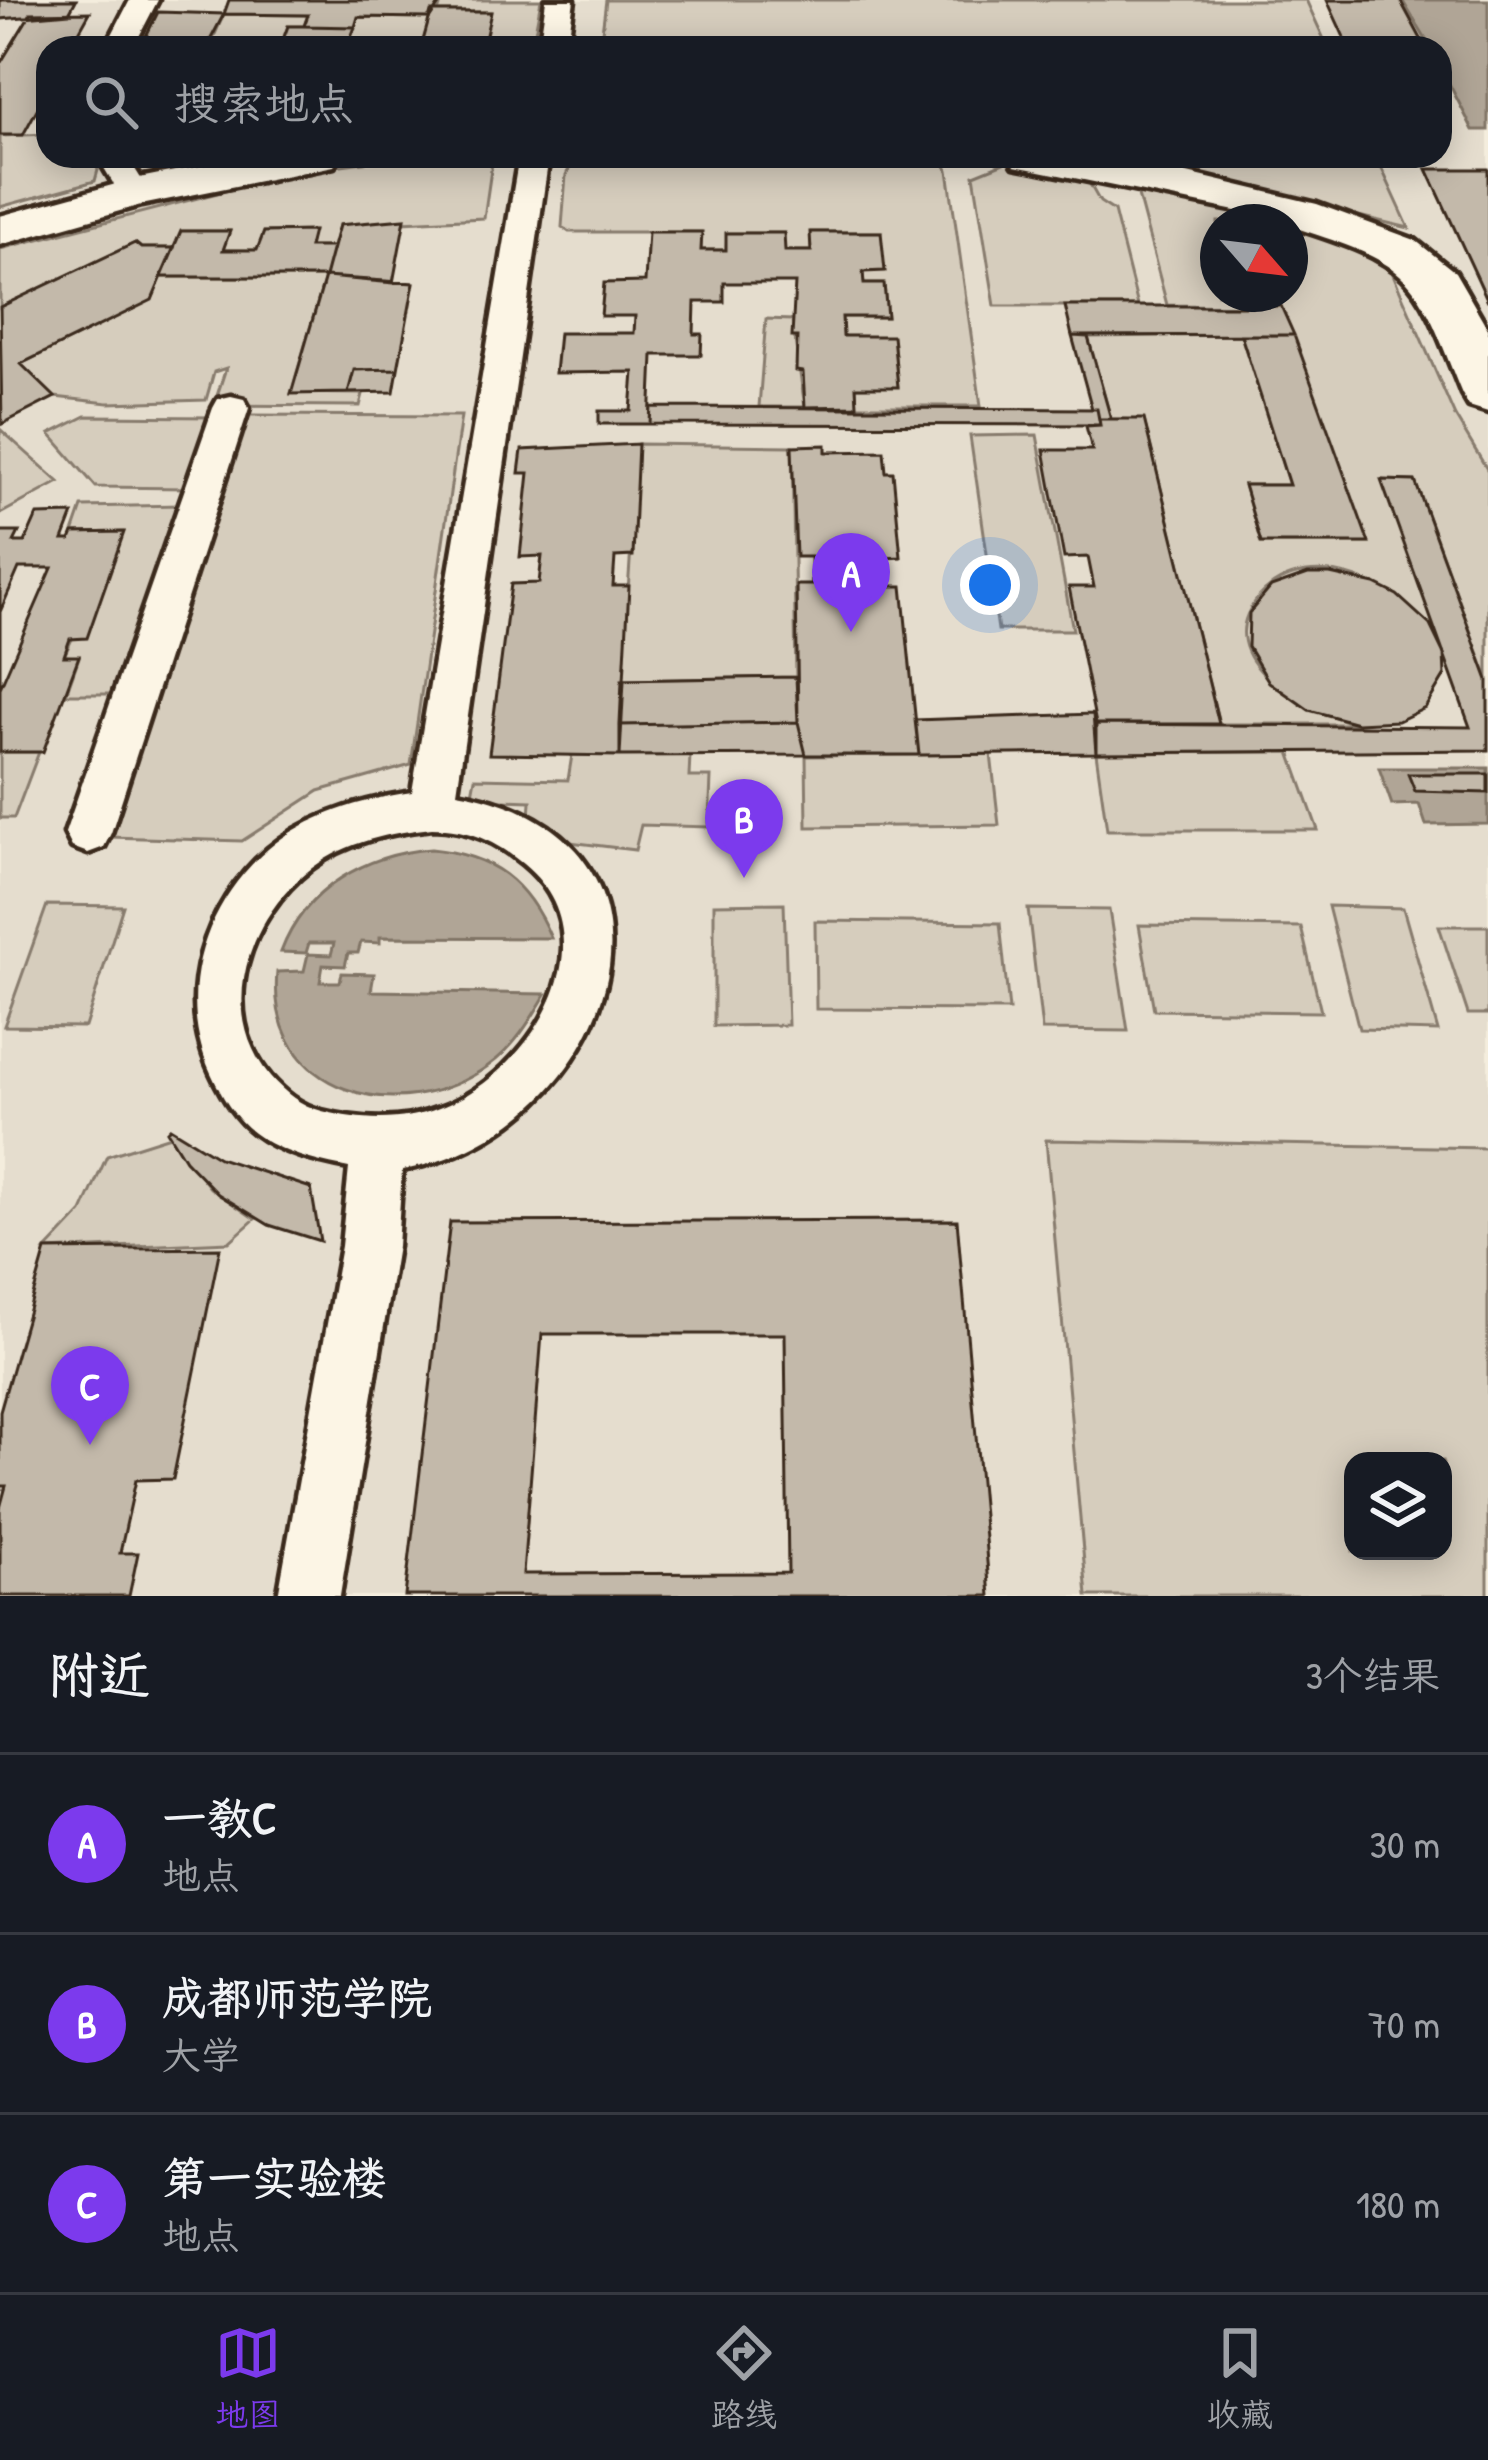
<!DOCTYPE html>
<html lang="zh">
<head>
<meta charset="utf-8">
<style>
	body { margin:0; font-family:"Patrick Hand","LXGW WenKai TC",sans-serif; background:#242831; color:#f1f3f6 }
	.controls { position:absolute; right:36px; bottom:36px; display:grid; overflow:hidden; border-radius:24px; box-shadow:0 6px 30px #0003 }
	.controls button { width:108px; height:108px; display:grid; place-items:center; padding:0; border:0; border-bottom:3px solid #363941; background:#171b24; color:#f1f3f6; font:60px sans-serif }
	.compass { position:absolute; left:1200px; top:204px; width:108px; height:108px; border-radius:50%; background:#171b24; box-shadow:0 6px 30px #0003; rotate:118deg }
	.you { position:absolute; left:990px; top:585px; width:42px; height:42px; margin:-30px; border:9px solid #fff; border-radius:50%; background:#1a73e8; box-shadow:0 0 0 18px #1a73e833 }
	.badge { display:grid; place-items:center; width:78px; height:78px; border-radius:50%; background:#7c3aed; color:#fff; font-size:39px; font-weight:700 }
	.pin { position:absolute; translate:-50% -99px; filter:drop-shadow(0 3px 6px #0008) }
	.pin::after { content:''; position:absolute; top:63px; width:42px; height:36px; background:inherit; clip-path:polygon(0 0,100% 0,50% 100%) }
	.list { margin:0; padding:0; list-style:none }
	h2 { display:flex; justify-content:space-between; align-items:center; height:156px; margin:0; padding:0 48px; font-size:51px }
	h2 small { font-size:39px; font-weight:400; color:#9ea1a6 }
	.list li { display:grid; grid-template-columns:78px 1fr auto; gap:36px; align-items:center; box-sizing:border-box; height:180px; padding:0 48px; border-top:3px solid #363941 }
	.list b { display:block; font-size:45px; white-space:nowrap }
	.list p { margin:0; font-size:39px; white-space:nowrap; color:#9ea1a6 }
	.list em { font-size:39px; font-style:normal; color:#9ea1a6 }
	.icon { flex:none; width:66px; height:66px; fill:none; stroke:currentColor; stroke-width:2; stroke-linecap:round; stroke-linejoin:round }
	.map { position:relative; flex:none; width:1488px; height:1596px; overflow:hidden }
	.search { position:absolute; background:#171b24; box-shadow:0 6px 30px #0003; left:36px; right:36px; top:36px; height:132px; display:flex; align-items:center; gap:30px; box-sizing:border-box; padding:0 42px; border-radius:36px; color:#9ea1a6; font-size:45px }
	.sheet { height:696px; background:#171b24 }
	nav { display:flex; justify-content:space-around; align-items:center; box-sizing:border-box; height:168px; border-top:3px solid #363941; background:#171b24; font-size:33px; color:#9ea1a6 }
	nav a { display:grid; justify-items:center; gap:6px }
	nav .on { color:#7c3aed }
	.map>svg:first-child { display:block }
	.built { fill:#e5ddce; fill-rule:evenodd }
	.green { fill:#d6cdbd; stroke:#887c6e; stroke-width:3; fill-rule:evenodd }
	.water { fill:#b0a596; stroke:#817466; stroke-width:3 }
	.building { fill:#c3b9aa; stroke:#3b2a1e; stroke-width:3; fill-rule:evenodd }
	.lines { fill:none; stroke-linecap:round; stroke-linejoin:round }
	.street-casing { stroke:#3b2a1e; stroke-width:9 }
	.secondary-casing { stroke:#3b2a1e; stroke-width:9 }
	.street { fill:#fcf5e5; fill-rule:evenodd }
	.secondary { fill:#fcf5e5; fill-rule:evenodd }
</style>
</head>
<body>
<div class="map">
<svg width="1488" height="1596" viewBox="0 0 1488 1596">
	<rect width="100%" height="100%" fill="#f4eddd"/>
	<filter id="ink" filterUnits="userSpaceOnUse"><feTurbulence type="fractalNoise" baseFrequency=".00833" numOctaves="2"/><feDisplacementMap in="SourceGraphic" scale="24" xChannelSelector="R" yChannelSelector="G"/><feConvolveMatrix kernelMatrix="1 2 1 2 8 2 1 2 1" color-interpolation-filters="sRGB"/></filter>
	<g filter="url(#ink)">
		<!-- built -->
		<path class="built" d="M0,0h1488v1596h-1488zM48,48h1392v108h-1392zM1218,222h72v72h-72zM1353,1461h90v90h-90z"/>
		<!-- green -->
		<path class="green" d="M442,0h99l-9,48h-49l7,-36h-52z
			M606,0h700l22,48h-728z
			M224,14l84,1 -4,11h-16l-8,22h-71z
			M358,17l72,1 -9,30h-74z
			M48,134v22h44l6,14 -3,11 -95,26v-71z
			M409,156h84l-9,62 -145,7 -6,22h-24l3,-16 -48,1 -7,18h-34l6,-19h-47l-8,17h-33l-6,-5 -135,64v-58l311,-80z
			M576,156h365l7,14 33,236h-124l-1,-19 42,-1 -5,-49 -50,-1 -1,-19h45l-3,-33h-20l-1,-12 18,-40h-70v19h-26l-2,-18h-56l-1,17h-25v-18h-132l-7,-5 4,-52z
			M1107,156h269l33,72z
			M1006,162l81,17 13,23 14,9 24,95h-143l-21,-131z
			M1136,188l139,34h-57v72h72v-68l47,12 55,34 63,144 33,55v208l-73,-198 -33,-1 58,162c-31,-52 -129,-103 -181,-45 -55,62 51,117 99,127h-139l-75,-304 -33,-1 -23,-82 153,-2 48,150h-45l17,58h107l-87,-237 -114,-1z
			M161,277h164l-34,116 72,1 -3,12 -146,-1 12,-37 -12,4 -8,28 -98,3 -53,-6 -34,-33 131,-64z
			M766,319l26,1 13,87h-46z
			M245,415l216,1 -50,349 -92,26 -77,50 -132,-4z
			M86,416l129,1 -24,71 -95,-1 -46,-53z
			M0,429l59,53 -59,32z
			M1037,435l36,195h-75l-28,-194z
			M638,444l154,2 4,231 -174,3z
			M181,505l-60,189h-55l13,-37 -15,-1 58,-124 -49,1 9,-26z
			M0,752h39l-25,66h-14z
			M1290,752l28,78h-211l-11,-77z
			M991,754l8,71 -192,2 -1,-71z
			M572,755h118l-1,22h22l-2,50 -68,-2 -6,25 -106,-13 2,-36 -60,-2 4,-21 93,2z
			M784,903l4,122 -74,1v-122z
			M47,905l76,1 -38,121 -81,-1z
			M1328,906l75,2 35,123 -79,-2z
			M1028,909l81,1 19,121 -86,-1z
			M815,921l185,2 9,87 -193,-1z
			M1139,925l162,2 20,85 -167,-2z
			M1439,926h49v88h-20z
			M170,1136l40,52 45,31 -26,23 -183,8 36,-38 25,-56z
			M1046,1140l442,8v448h-401zM1443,1461v90h-90v-90z"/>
		<!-- water -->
		<path class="water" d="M1402,0h86v130h-15l-33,-64v-18h-9z
			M1379,768h109v56l-62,1 -7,-21 -27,1z
			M431,849c62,6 96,32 120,89l-171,-1v6l-19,-1 -3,11h-10l-3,13 -22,-1 -3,17h20l2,-9 32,1 -3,17 175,3c-16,27 -32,54 -58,72 -88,63 -222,29 -211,-94l27,-1 4,-17 23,1 3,-12h-25l-3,10 -25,-1c24,-64 85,-98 150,-103z"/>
		<!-- building -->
		<path class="building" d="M0,0h76l-7,13 -69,6z
			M229,0h213l-12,18 -72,-1 -3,10 -51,-1 4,-11 -84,-1z
			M1327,0h73l26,48h-77z
			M90,12l-20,36h-22v41l-25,46h-23v-71l31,-51z
			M158,12l66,2 -18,34h-66z
			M431,12h60l-8,36h-62z
			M288,26h16l51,1 -8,21h-67z
			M1427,169h61v132z
			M405,219l-12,64 -68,-6 14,-52z
			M181,231h49l-7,19h34l7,-18 49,-1 -4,16h24l-8,30h-164z
			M648,232h54l-1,18h25v-17h58l1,18h26l-1,-19h71l4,39 -22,1 1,12h20l3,33h-45l1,19h50l5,51h-42l1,19 -52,1 -2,-35 -7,-1 1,-34h-5l3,-54h-71v19h-29l-1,32h8l-1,21h-48l-3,69h-51v-13h32l3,-39 -79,1 4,-40h75l1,-17h-34l3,-33 41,-1z
			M135,243l6,5h33l-22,52 -131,64 34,33 -53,27 -2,-117z
			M325,277l89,6 -16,86 -44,1 -6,23 -57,1z
			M1065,306h216l13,29 -222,1z
			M1241,335h53l75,208h-108l-17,-58h45z
			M1072,336l16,1 23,82h-12l-2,-10h-5z
			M398,369l-4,23 -46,1 6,-23z
			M651,407l446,2 3,16 -450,-1z
			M1099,419h45l75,305h-123l-27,-137h25l-6,-30 -24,1 -20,-108h48l-6,-24 14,-1z
			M638,444l-5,112 -18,1 -2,29h16l-9,170 -131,-2 22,-170 28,-1 3,-27 -22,1 9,-84h-10l3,-23z
			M826,445v7l58,-1 2,21h7l8,85 -16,1 3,28h14l17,169h-113l-8,-33 -2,-137h16l-1,-28h-15l-4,-111z
			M1381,480l34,1 73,199v70l-392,3v-29l374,3z
			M73,514l-10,26h7l3,-7 51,-1 -37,106 -17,1 -6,17h15l-36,96h-43v-220h19l-5,10h11l12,-27z
			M19,568h33l-52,120v-76z
			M1308,574h22l45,10 22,11 33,30 14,29 1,21 -20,33 -27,13 -41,2 -48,-13 -40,-28 -21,-35 1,-34 22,-26z
			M796,677l2,45 -178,3 2,-45z
			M1093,714l3,39 -177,2 -4,-35z
			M798,722l8,33 -186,1v-31z
			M1408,774h80v19l-73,-2z
			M170,1128l49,30 92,30 9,53 -51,-16 -51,-31 -33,-34 -18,-29z
			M957,1220l33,376h-585l45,-374zM542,1334h243l3,239 -265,1z
			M220,1248l-47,231 -37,1 -16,73h18l-9,43h-129v-88l6,-22h-6v-75l46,-161z"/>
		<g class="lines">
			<defs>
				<path id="street" d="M130,0h28l-25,48h-28z
					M546,0h28l-7,48h-28z
					M97,156h30l23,37 -5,7h-22z
					M519,156h30l-92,636c258,46 157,341 -55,378l-5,76 -57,350h-62l63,-350 8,-78c-32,-6 -69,-15 -95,-35 -20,-15 -33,-38 -43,-60 -36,-78 -8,-168 57,-224 40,-34 93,-49 144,-57zM432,828c37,1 63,13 91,36 93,76 7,211 -84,244 -38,15 -77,13 -117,3 -22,-6 -37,-18 -52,-35 -55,-66 -21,-160 42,-208 36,-27 77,-35 120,-40z
					M231,396l13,3 5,9 -138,425 -7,14 -16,6 -16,-6 -7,-14 148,-425 5,-9z"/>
				<path id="secondary" d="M251,156h89l-6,10 -193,39 -141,40v-29l134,-37z
					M1008,156h95l76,15 138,33 98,36 40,32 33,57v83l-19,-6 -7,-12c-47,-119 -46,-128 -172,-168v-4l-260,-53 -16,-3z"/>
			</defs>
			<!-- street casing -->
			<use href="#street" class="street-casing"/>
			<!-- secondary casing -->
			<use href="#secondary" class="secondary-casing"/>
			<!-- street -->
			<use href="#street" class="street"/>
			<!-- secondary -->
			<use href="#secondary" class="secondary"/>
		</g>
	</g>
</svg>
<div class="controls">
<button><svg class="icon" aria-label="layers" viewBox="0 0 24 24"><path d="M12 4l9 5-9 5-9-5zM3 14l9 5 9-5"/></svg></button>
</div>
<svg class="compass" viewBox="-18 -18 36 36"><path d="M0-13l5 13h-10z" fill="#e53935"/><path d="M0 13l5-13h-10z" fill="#9ea1a6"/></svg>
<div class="you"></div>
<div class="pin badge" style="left:851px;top:632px">A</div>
<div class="pin badge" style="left:744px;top:878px">B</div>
<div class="pin badge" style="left:90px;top:1445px">C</div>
<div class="search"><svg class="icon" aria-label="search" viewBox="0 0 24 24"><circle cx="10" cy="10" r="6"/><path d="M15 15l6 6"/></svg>搜索地点</div>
</div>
<section class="sheet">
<h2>附近<small>3个结果</small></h2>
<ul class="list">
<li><span class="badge">A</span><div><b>一教C</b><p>地点</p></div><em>30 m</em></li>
<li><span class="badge">B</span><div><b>成都师范学院</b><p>大学</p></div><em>70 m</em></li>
<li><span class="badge">C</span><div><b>第一实验楼</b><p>地点</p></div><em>180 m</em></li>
</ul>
</section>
<nav>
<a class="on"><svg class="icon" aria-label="map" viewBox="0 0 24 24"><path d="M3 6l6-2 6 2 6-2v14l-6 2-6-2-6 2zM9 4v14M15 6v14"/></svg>地图</a>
<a><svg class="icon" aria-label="directions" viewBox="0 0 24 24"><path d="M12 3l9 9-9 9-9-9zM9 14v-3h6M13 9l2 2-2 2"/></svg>路线</a>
<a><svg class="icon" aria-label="saved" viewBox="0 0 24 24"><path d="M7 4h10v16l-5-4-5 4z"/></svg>收藏</a>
</nav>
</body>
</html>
